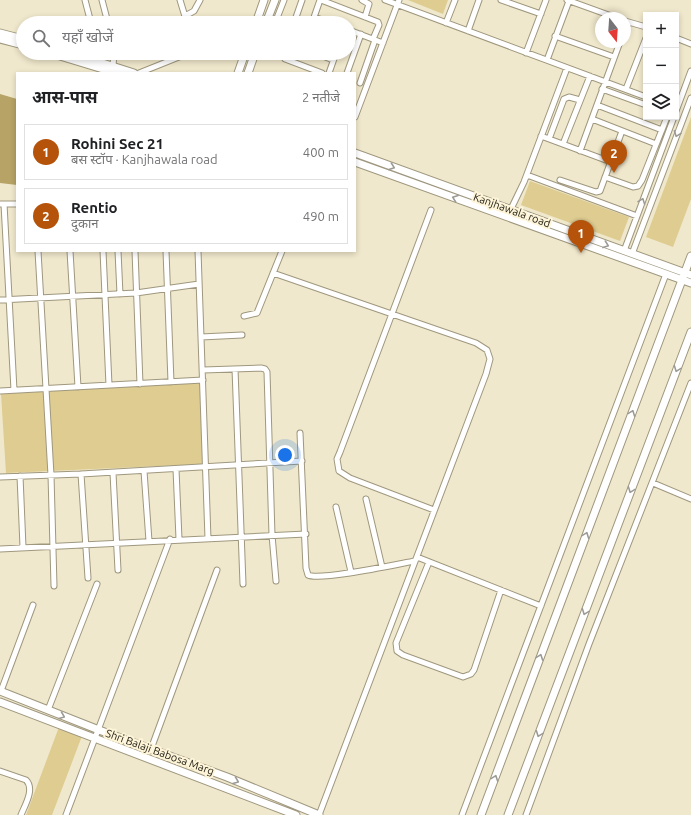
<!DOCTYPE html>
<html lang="hi">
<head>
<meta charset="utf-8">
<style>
	body { margin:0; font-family:Ubuntu,"Noto Sans Devanagari",sans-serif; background:#f2f2f2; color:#202124 }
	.controls { position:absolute; right:12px; top:12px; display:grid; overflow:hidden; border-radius:0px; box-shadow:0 2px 6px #0003 }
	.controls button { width:36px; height:36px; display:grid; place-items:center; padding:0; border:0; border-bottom:1px solid #e0e0e0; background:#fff; color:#202124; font:20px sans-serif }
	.compass { position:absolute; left:595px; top:12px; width:36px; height:36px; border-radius:50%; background:#fff; box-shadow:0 2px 6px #0003; rotate:163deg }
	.you { position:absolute; left:285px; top:455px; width:14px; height:14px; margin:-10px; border:3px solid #fff; border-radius:50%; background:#1a73e8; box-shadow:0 0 0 6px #1a73e833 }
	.badge { display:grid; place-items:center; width:26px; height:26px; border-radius:50%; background:#b45309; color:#fff; font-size:13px; font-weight:700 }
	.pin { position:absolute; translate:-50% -33px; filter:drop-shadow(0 1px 2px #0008) }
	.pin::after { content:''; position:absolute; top:21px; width:14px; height:12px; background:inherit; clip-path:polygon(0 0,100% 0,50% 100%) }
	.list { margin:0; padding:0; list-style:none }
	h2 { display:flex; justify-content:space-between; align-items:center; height:52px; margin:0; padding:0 16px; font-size:17px }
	h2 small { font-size:13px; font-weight:400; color:#757577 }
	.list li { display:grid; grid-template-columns:26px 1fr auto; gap:12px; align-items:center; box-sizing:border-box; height:56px; margin:0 8px 8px; padding:0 8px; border:1px solid #e0e0e0; border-radius:0px }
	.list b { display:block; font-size:15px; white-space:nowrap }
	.list p { margin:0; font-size:13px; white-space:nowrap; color:#757577 }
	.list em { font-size:13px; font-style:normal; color:#757577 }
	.icon { flex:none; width:22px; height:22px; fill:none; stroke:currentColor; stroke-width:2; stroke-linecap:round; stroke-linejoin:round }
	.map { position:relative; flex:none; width:691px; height:815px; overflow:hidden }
	.search { position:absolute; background:#fff; box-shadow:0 2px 6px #0003; left:16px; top:16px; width:340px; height:44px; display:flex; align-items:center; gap:10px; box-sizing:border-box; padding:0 14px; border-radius:22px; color:#757577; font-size:15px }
	.panel { position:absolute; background:#fff; box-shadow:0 2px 6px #0003; left:16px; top:72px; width:340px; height:180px; border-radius:0px }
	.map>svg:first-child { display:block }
	.green { fill:#decc91 }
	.water { fill:#b6a365 }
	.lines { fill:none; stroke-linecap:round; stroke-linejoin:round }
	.minor-casing { stroke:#9f977e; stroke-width:7 }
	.tertiary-casing { stroke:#9f977e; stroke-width:9 }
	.secondary-casing { stroke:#9f977e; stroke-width:9 }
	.minor { stroke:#fff; stroke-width:5 }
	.tertiary { stroke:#fff; stroke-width:7 }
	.secondary { stroke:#fff; stroke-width:7 }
	.oneway { stroke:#9b9a95 }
	.labels { text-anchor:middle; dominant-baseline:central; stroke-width:4; stroke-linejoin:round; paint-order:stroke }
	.street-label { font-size:11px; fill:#211e14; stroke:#fef5d9 }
</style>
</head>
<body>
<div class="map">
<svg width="691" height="815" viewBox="0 0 691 815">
	<rect width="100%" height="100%" fill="#f0e8cc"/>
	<!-- green -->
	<path class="green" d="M408,0h40l-5,14z
		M691,117v82l-18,48 -27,-10z
		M530,181l99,36 -9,24 -99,-36z
		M200,383l4,81 -198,9 -5,-79z
		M59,727l23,9 -30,79h-26z"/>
	<!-- water -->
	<path class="water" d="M0,94l17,5v86l-17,-2z"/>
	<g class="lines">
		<defs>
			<path id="minor" d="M85,0l6,23
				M102,0l6,23
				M180,0l7,23
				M321,0l57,22 1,3 -6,14
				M362,0l7,4 -4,13
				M385,0l261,97
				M501,0l40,14
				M567,0l50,18
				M185,16l9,-5 6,-11
				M314,17l17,6
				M625,21l21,6
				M275,23l9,-23
				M294,23l8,-23
				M312,23l8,-23
				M446,23l9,-23
				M349,30l34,13
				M625,30l3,-8
				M468,31l11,-31
				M555,36l59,21
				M676,38l15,6
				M315,53l18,7
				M526,53l20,-53
				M285,59l37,14
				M547,60l22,-59
				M113,66l1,-13
				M139,73l50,-20
				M329,73l7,-20
				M347,73l14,-39
				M360,83l15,-43
				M602,89l44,16
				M626,89l20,-51
				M597,105l65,25
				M676,111l15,-40
				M355,117l44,-117
				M592,119l64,25
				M541,136l70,26
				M549,139l15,-40 5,-2 11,3
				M563,144l27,-68
				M580,151l40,-109
				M527,175l110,41
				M605,177l28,10 5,-1 4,-6 25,-63
				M560,180l36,12 4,-1 22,-60
				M0,204h17
				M4,204l10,186
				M431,210l-91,242 -3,7 2,12 11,7 84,32
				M510,211l14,-29 43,-114
				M38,251l13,224 3,111
				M70,251l8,136
				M103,251l6,134
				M118,251l2,43
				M135,251l5,133
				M166,251l5,131
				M198,251l10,288
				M624,251l50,-134
				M632,254l59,-156
				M273,273l203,70 11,7 3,9 -4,15 -167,441
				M0,300l136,-7 63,-9
				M244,316l13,-3 25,-62
				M201,337l41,-2
				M235,369l8,215
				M203,370l58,-2 4,1 2,3 5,163 4,46
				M0,391l203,-11
				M300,433l6,135 2,7c12,6 90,-11 107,-14
				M176,469l3,70
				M144,471l5,70
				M113,473l5,97
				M81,474l7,104
				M20,476l3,71
				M0,477l81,-3 221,-13
				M653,483l38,16
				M366,499l16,68
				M336,507l15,65
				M0,549l306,-15
				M417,557l124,49
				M429,562l-33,81 1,8 6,4 60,22 8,-3 3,-4 27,-80
				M1,691l32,-86
				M48,710l49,-126
				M151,749l66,-179
				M0,771l26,9c9,9 -1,25 -5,35
				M66,815l104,-276
				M462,815l204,-541
				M526,815l63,-171 102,-261"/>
			<path id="tertiary" d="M256,23l8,-23
				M266,23l9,-23
				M238,73l7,-20
				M248,73l7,-20
				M0,691l99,39 128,47 92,38
				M0,702l296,113
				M481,815l210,-559
				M508,815l183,-483"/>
			<path id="secondary" d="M0,33l23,6
				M0,39l23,6
				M50,53l66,20
				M71,53l63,20
				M355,153l336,122
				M355,162l336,121"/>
		</defs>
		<!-- minor casing -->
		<use href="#minor" class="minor-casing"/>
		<!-- tertiary casing -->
		<use href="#tertiary" class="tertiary-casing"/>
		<!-- secondary casing -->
		<use href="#secondary" class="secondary-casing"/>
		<!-- minor -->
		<use href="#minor" class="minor"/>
		<!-- tertiary -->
		<use href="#tertiary" class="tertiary"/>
		<!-- secondary -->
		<use href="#secondary" class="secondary"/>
	</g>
	<!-- one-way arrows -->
	<defs><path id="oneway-chevron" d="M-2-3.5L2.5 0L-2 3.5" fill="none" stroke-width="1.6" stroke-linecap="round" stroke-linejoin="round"/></defs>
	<g class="oneway">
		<use href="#oneway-chevron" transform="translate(677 134) rotate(111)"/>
		<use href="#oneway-chevron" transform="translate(392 167) rotate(20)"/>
		<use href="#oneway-chevron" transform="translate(455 198) rotate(-160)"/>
		<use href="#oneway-chevron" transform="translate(642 201) rotate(-69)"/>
		<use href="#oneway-chevron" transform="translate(606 245) rotate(20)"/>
		<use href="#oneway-chevron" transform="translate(677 369) rotate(111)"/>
		<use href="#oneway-chevron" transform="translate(632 413) rotate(-69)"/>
		<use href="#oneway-chevron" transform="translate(631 490) rotate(111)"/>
		<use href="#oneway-chevron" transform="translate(586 535) rotate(-69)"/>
		<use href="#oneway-chevron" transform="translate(585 612) rotate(111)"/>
		<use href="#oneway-chevron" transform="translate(540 657) rotate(-70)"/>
		<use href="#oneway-chevron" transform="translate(62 716) rotate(22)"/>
		<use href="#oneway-chevron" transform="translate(539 734) rotate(111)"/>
		<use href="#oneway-chevron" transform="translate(495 778) rotate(-70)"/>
		<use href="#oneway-chevron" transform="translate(236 781) rotate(22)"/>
	</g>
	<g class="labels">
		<!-- street labels -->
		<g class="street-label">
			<text transform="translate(512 210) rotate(20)">Kanjhawala road</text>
			<text transform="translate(160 752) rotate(20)">Shri Balaji Babosa Marg</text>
		</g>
	</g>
</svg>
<div class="controls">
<button>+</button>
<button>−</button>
<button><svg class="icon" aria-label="layers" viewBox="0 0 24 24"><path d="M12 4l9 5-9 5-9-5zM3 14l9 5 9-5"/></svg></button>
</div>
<svg class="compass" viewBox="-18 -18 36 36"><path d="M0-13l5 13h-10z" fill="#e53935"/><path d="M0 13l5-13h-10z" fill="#757577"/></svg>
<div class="you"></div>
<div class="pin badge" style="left:581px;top:253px">1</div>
<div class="pin badge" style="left:614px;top:173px">2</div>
<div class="search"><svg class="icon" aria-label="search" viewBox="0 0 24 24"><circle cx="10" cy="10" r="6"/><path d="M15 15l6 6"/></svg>यहाँ खोजें</div>
<section class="panel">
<h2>आस-पास<small>2 नतीजे</small></h2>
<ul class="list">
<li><span class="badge">1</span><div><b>Rohini Sec 21</b><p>बस स्टॉप · Kanjhawala road</p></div><em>400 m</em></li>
<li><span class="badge">2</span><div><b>Rentio</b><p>दुकान</p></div><em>490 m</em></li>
</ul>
</section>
</div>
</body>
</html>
